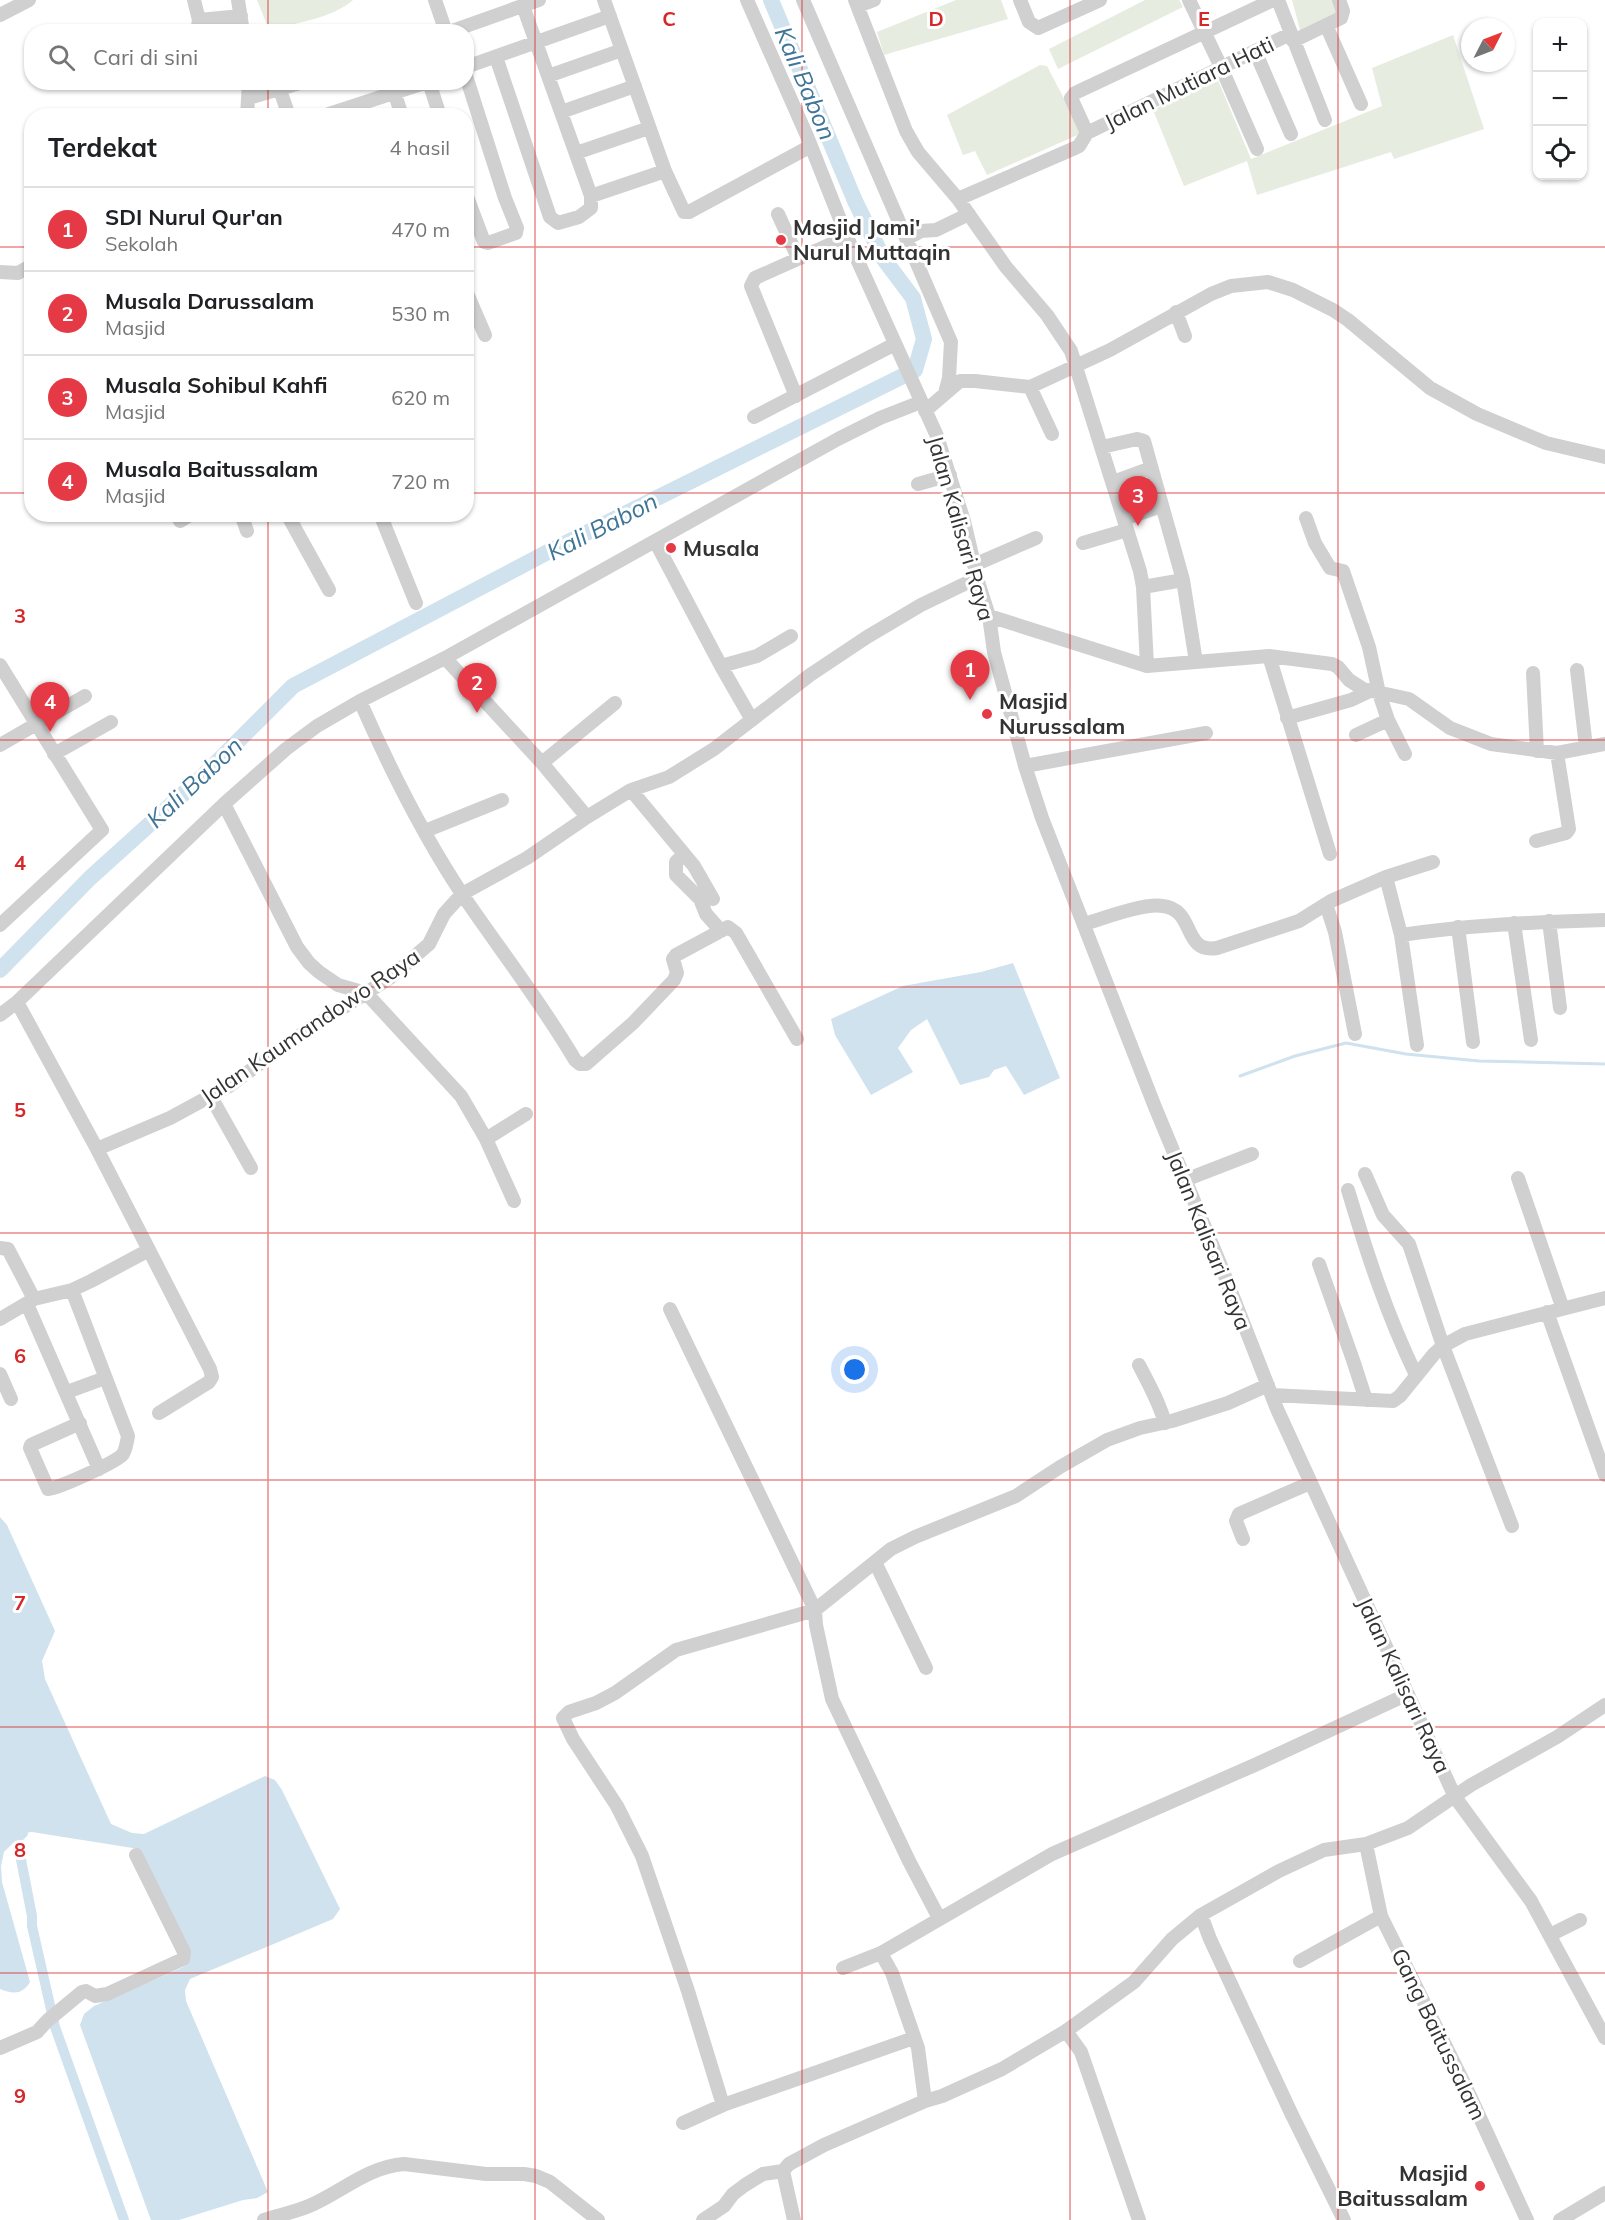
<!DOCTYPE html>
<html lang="id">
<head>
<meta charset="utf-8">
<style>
	body { margin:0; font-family:Mulish,sans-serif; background:#f2f2f2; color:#202124 }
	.controls { position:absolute; right:18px; top:18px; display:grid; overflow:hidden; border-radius:12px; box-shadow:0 2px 4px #0004 }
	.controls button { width:54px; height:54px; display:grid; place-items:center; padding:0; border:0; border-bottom:2px solid #e0e0e0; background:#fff; color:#202124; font:30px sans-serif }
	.compass { position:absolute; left:1461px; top:18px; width:54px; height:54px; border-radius:50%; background:#fff; box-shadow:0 2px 4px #0004; rotate:48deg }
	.you { position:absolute; left:855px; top:1370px; width:21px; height:21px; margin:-15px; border:4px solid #fff; border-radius:50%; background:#1a73e8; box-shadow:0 0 0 9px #1a73e833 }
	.badge { display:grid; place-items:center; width:39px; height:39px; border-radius:50%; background:#e63946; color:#fff; font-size:20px; font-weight:700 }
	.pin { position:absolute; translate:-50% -50px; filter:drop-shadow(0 2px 3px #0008) }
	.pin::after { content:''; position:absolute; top:32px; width:21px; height:18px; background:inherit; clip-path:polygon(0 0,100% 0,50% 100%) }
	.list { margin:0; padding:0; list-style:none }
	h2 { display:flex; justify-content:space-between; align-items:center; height:78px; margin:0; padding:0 24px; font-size:26px }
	h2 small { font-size:20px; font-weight:400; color:#757577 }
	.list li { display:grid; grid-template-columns:39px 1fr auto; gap:18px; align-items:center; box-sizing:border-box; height:84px; padding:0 24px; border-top:2px solid #e0e0e0 }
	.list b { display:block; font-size:22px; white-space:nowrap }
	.list p { margin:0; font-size:20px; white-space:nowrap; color:#757577 }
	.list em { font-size:20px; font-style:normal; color:#757577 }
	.icon { flex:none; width:33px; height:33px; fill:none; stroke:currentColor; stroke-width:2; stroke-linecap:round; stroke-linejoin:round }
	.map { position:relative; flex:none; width:1605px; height:2220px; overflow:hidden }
	.search { position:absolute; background:#fff; box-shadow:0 2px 4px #0004; left:24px; top:24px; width:450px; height:66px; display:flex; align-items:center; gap:15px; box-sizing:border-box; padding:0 21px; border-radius:24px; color:#757577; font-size:22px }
	.panel { position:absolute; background:#fff; box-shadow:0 2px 4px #0004; left:24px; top:108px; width:450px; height:414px; border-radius:24px }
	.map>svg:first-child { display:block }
	.green { fill:#e6ecdf }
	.water { fill:#cfe2ee }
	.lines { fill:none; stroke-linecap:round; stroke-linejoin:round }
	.stream { stroke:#cfe2ee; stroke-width:3 }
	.canal { stroke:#cfe2ee; stroke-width:10 }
	.river { stroke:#cfe2ee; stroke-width:16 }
	.minor { stroke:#d0d0d0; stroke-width:14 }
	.grid { fill:none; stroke:#d62828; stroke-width:1.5; stroke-opacity:0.55 }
	.poi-dot { fill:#e63946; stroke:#fff; stroke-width:2 }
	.labels { text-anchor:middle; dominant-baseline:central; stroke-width:6; stroke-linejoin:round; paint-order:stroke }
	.street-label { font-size:22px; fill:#333; stroke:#fff }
	.poi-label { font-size:22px; font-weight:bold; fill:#333; stroke:#fff; text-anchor:start }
	.water-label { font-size:24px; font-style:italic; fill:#3f7597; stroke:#fff }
	.grid-label { font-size:20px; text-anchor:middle; font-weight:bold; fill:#d62828; stroke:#fff; stroke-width:6; stroke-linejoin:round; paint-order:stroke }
</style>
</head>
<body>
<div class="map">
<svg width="1605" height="2220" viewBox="0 0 1605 2220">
	<rect width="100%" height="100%" fill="#fff"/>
	<!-- green -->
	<path class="green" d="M257,0h96c-21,18 -53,22 -79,29l-7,-4z
		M956,0h45l7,19 -124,36 -7,-23z
		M1145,0h34l4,7 -125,62 -9,-20z
		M1292,0h43l4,12 -39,18z
		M1453,35l31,94 -90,30 -3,-7 -134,43 -10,-34 -63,25 -31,-76 64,-32 34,81 131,-53 -10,-38z
		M1040,65l7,1 35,67 -95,42 -12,-24 -12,4 -16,-40z"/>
	<!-- water -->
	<path class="water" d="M1013,963l47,115 -36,17 -18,-29 -12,4 -5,7 -29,8 -33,-66 -16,11 -13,18 15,24 -42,23 -36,-60 -4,-16 72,-33 78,-14z
		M0,1517l7,8 48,106 -13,30 3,18 66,145 21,9 12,1 121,-58 10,4 7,10 58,119 -7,10 -143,60 -5,11 1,11 82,191 -11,6 -14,2 -64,20h-28l-71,-195 4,-11 10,-8 85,-37c11,-5 12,-8 9,-20l-49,-100 -107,-17 -9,1 -19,19 -3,14 1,16 28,100c-8,13 -17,12 -30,7z"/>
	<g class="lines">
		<!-- stream -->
		<path class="stream" d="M1240,1076l55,-20 51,-13 60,11 73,7 126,3"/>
		<!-- canal -->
		<path class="canal" d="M23,1833l-6,6 15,77v10l23,101 69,193"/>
		<!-- river -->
		<path class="river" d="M0,970l90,-92 113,-102 90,-90 253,-133 369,-183 9,-31 -11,-41 -30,-40 -28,-57 -84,-201"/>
		<!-- minor -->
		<path class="minor" d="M194,0l5,20 -2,12
			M238,0l5,32
			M435,0l11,32
			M604,0l61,171 19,41h5l122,-66
			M747,0l60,136 40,101 90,199 27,85 15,64 10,31 5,36 31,114 17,52 113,289 66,159 56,143 178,388 76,104 74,137
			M803,0l148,342 -2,36 -4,15
			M855,0l51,131 12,21 40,47 48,68 41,48 24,36 69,220 3,16 4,79
			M1020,0l9,22 9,6 62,-28
			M1189,0l32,67 36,82
			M1278,0l47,120
			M858,6l16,-6
			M0,15l29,-15
			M199,20l42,-4
			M1326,25l35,79
			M449,32l90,-32
			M1293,41l48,-23 2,-7 -4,-11
			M1255,51l36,83
			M496,57l54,160 8,6 21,-6 12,-9v-12l-68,-190
			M466,67l144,-51
			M466,76l39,122 12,30 -1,5 -28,10 -4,-1 -18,-48
			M548,76l74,-26
			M391,82l11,34
			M429,82l11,34
			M280,90l9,26
			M249,98l54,-16
			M561,112l74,-26
			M247,116l2,-34
			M323,116l104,-34
			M1087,133l-16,-35 4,-5 198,-93
			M1087,133l203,-99
			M576,153l73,-25
			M591,196l74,-25
			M958,199l117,-51 4,-2 8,-13
			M778,214l20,44
			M908,238l13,-7 15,-1 33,-16
			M0,272l18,1 14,-8
			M466,291l19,44
			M1176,312l9,24
			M1030,387l22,47
			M796,396l-45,-110 4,-8 92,-41
			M925,411l35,-30h15l55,6 80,-37 101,-56 20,-8 37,-4 25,8 40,20 15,10 82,68 47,26 69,29 59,14
			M754,417l141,-73
			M1102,447l35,-8 7,2 39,139 13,82
			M1113,482l38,-14
			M918,484l32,-9
			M241,514l6,17
			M287,514l42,76
			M380,514l36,89
			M1306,518l9,25 15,25 13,3 26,76 10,46 9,27 17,34
			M1124,519l38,-13
			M180,521l11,-7
			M655,541l66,125 31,54
			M1083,543l44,-13
			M974,565l62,-27
			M1143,587l40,-7
			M989,616l158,50 122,-10 63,8 6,3 11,13 14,9 46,10 41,29 41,16 66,9 48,-9
			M1269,656l61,198
			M445,658l97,105 45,54
			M0,665l102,165 -102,95
			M721,666l36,-10 34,-20
			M1577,670l9,77
			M1533,673l4,78
			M360,701c29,66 63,134 102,193 38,56 79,108 113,166l5,4h6l47,-41 41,-43 3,-7 -4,-14 3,-4 52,-28 8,6 61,106
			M1287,718l64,-18 19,-9
			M1356,735l32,-15
			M0,745l85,-49
			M54,754l57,-32
			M542,763l73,-60
			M1025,766l181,-33
			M631,790l63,76 19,33
			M224,804l73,143 12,16 10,9 19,13 28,8 95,103 25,43 28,62
			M425,831l77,-31
			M1536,841l30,-8 3,-4 -12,-76
			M684,854l-8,8v13l24,24 6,15 15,17
			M1386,877l15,58 16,110
			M1326,904l9,28 20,102
			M1549,921l11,87
			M1514,923l17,117
			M1085,924c19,-6 59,-21 78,-18 33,4 19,48 54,42l82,-27 32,-20 55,-24 47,-15
			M1458,927l15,115
			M1401,935c68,-10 135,-13 204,-15
			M17,1002l80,147
			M0,1015l17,-13 207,-198 62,-55 31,-23 43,-25 85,-43 393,-219 42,-21 41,-16
			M211,1097l40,71
			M486,1139l40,-25
			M1365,1174l18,41 26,29 34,102 69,180
			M1518,1178l45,131
			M1185,1180l67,-26
			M1348,1190c19,64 39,125 68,185
			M0,1248l8,1 26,50
			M149,1250l61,119 2,8 -3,5 -50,31
			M1319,1264l34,96 13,40
			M72,1290l56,146c-1,6 -2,13 -5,18 -6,8 -64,34 -75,35l-18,-41 1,-3 49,-22
			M27,1304l72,165
			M670,1309l145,301 1,15 16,74 77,162 30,57
			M1547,1312l58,163
			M0,1319l34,-20 38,-9 19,-9 58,-31 -52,-101 73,-31 59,-32 62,-45 100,-64 38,-33 15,-30 18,-20 65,-36 60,-41 44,-27 38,-13 45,-28 96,-74 57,-38 54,-32 56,-27
			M1139,1365c10,19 20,37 26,58
			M0,1374l11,25
			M67,1392l38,-14
			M1272,1395l121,6 7,-5 34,-42 9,-8 22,-12 140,-36
			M1243,1539l-7,-18 3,-7 71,-31
			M875,1562l51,106
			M1366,1844l15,72 83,167 63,137
			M1201,1915l9,24 82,176 52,105
			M1550,1935l30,-15
			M881,1953l11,20 26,75 7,53 17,-5 60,-27 64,-38 68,-49 38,-43 29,-24 78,-44 45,-21 42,-6 42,-16 63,-43 86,-48 48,-32
			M1300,1961l81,-45
			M843,1968l38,-15 171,-99 205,-90 151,-70
			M1066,2031l15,21 58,168
			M914,2038l-191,67 -35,-114 -46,-135 -25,-50 -44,-67 -10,-21 6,-6 27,-9 19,-10 61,-43 139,-40 76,-61 24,-12 101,-41 44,-29 47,-27 33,-12 32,-7 56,-18 40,-18
			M0,2048l37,-16 10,-11 35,-29 4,-1 9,5 12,-2 76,-35 1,-7 -48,-97
			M683,2123l40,-18
			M783,2171l11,49
			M264,2220c15,-5 31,-8 45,-14 33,-14 58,-39 95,-42l82,10h38l12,2 14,6 48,38
			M703,2220l21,-14 9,-12 12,-9 18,-11 20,-3 6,-7 35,-19 101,-44
			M1560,2220l45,-27"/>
	</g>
	<!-- grid -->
	<path class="grid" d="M268,0v32M535,0v2220M802,0v2220M1070,0v2220M1338,0v2220M268,82v34M0,247h32M466,247h1139M0,493h32M466,493h1139M268,514v1706M0,740h1605M0,987h1605M0,1233h1605M0,1480h1605M0,1727h1605M0,1973h1605"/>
	<!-- markers -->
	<g class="poi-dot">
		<circle cx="781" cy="240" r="6"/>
		<circle cx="671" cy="548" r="6"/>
		<circle cx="987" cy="714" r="6"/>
		<circle cx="1480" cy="2186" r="6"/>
	</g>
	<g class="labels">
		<!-- street labels -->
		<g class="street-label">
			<text transform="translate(1189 83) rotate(-26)">Jalan Mutiara Hati</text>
			<text transform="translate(961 528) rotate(74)">Jalan Kalisari Raya</text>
			<text transform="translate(310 1026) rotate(-34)">Jalan Kaumandowo Raya</text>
			<text transform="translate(1209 1240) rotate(68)">Jalan Kalisari Raya</text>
			<text transform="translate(1404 1685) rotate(65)">Jalan Kalisari Raya</text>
			<text transform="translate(1439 2034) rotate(64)">Gang Baitussalam</text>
		</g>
		<!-- poi labels -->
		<g class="poi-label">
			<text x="793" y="227">Masjid Jami'<tspan x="793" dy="25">Nurul Muttaqin</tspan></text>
			<text x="683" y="548">Musala</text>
			<text x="999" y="701">Masjid<tspan x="999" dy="25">Nurussalam</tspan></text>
			<text x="1468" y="2173" text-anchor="end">Masjid<tspan x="1468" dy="25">Baitussalam</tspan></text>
		</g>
		<!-- water labels -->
		<g class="water-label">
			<text transform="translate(806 83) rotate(67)">Kali Babon</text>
			<text transform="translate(602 526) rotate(-27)">Kali Babon</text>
			<text transform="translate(194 782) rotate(-43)">Kali Babon</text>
		</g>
	</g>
	<g class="grid-label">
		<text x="669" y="26">C</text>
		<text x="936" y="26">D</text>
		<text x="1204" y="26">E</text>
		<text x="20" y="623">3</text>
		<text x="20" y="870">4</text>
		<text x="20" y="1117">5</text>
		<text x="20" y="1363">6</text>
		<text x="20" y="1610">7</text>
		<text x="20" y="1857">8</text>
		<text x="20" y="2103">9</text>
	</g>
</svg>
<div class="controls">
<button>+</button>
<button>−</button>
<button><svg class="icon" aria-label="locate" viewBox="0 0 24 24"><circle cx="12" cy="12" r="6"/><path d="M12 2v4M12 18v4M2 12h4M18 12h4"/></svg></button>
</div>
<svg class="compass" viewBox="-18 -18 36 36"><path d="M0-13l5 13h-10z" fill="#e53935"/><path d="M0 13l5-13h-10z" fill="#757577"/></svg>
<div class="you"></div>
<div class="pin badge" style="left:970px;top:700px">1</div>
<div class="pin badge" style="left:477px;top:713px">2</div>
<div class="pin badge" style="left:1138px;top:526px">3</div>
<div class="pin badge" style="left:50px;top:732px">4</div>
<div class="search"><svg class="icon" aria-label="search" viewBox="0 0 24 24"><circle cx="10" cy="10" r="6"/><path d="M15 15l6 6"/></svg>Cari di sini</div>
<section class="panel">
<h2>Terdekat<small>4 hasil</small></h2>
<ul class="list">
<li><span class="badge">1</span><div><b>SDI Nurul Qur'an</b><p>Sekolah</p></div><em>470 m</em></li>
<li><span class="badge">2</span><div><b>Musala Darussalam</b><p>Masjid</p></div><em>530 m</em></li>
<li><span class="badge">3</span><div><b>Musala Sohibul Kahfi</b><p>Masjid</p></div><em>620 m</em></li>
<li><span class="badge">4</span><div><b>Musala Baitussalam</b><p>Masjid</p></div><em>720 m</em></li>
</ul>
</section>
</div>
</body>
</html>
